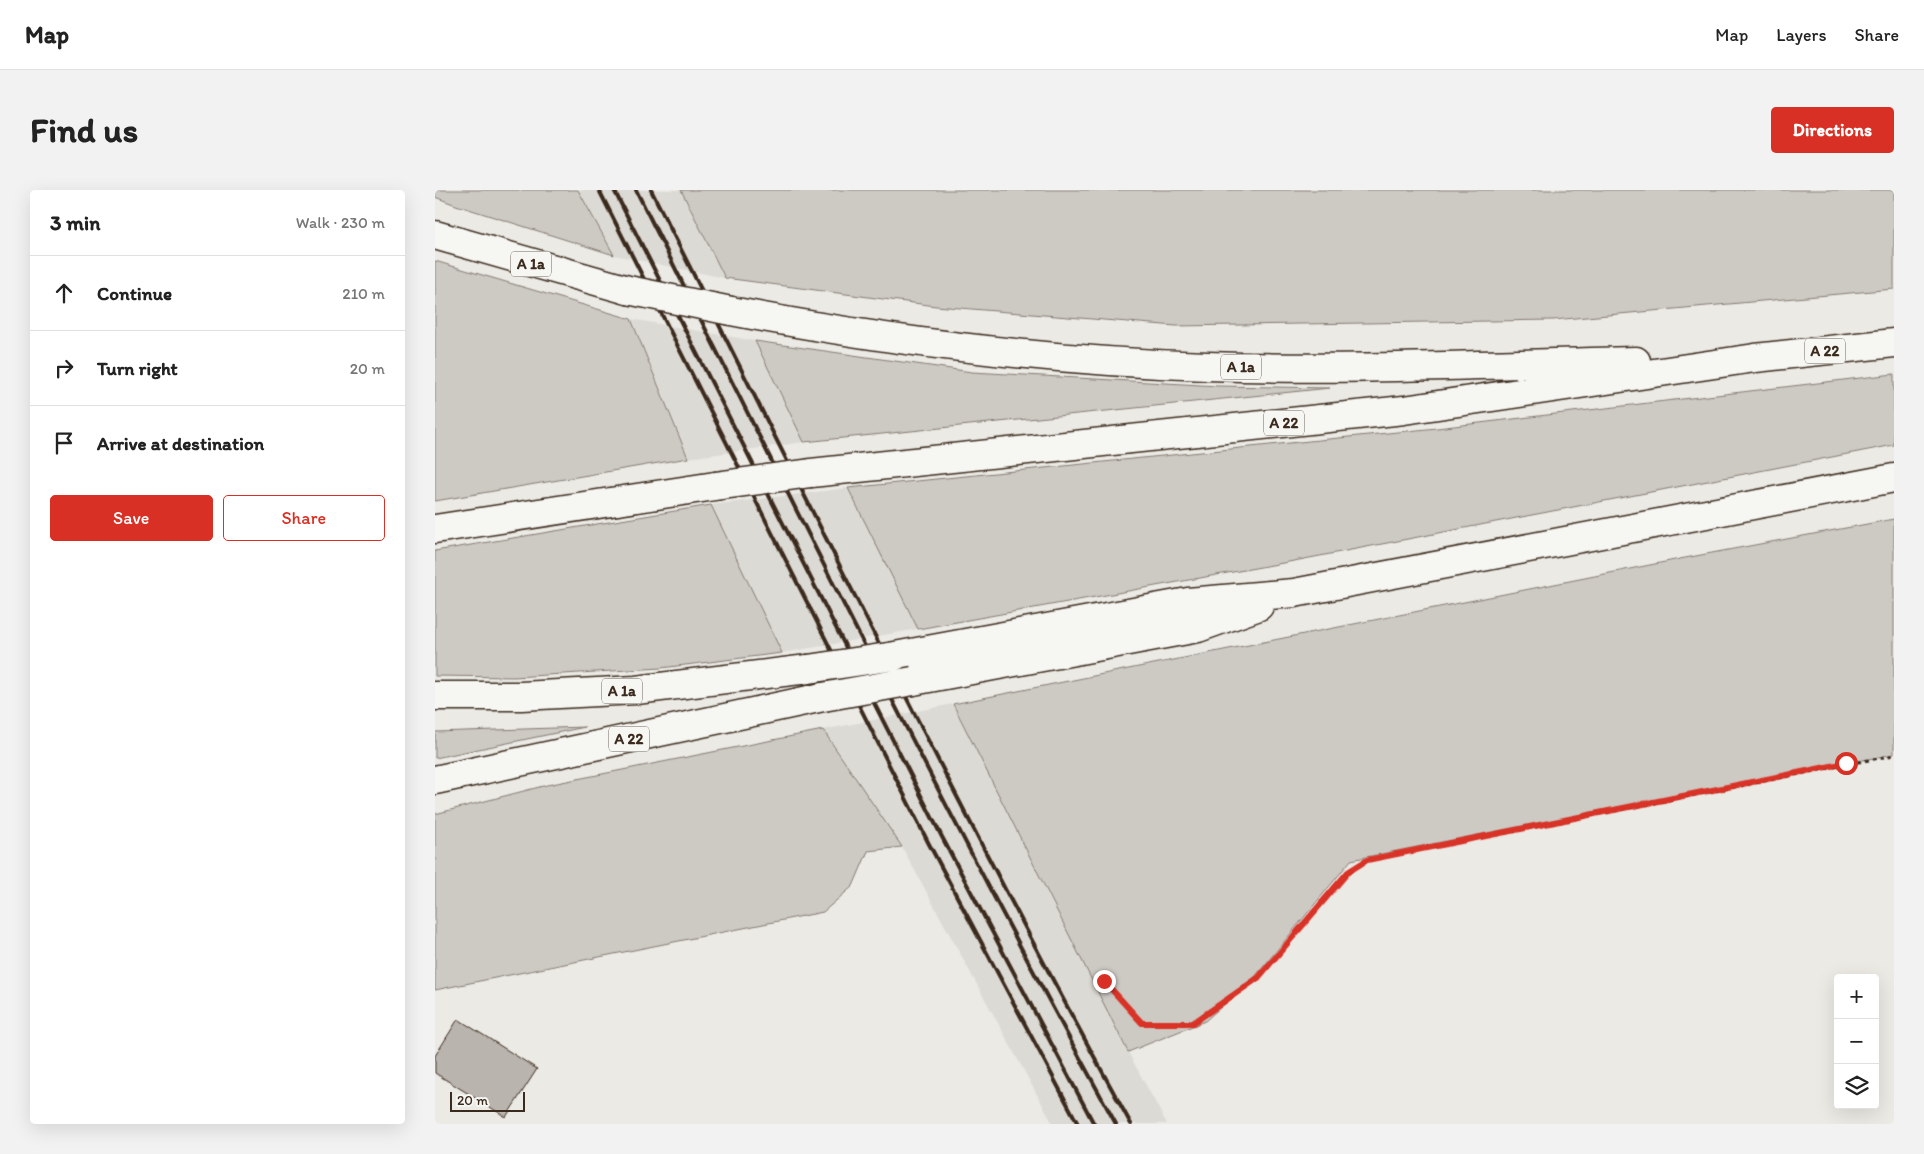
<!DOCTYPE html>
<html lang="en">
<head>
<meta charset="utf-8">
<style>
	body { margin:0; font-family:Itim,sans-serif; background:#f2f2f2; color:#222 }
	.controls { position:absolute; right:15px; bottom:15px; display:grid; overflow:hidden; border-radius:5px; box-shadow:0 5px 20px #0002 }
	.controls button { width:45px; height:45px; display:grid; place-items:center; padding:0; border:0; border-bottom:1px solid #e0e0e0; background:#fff; color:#222; font:25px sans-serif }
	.scale { position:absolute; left:15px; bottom:12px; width:75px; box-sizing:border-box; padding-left:5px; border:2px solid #3b2a1e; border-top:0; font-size:14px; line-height:18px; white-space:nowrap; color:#3b2a1e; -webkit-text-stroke:4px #f6f6f2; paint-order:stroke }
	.stop { position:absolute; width:15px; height:15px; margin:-11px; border:4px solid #d93025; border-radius:50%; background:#fff }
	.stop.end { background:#d93025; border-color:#fff; box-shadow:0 1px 5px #0008 }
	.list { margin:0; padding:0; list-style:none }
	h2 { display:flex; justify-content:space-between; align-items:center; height:65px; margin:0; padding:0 20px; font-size:21px }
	h2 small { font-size:16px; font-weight:400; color:#767676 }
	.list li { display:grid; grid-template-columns:32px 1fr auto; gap:15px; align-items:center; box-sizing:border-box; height:75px; padding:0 20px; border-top:1px solid #e0e0e0 }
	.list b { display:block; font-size:19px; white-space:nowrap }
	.list em { font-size:16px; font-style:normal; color:#767676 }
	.actions { display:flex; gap:10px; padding:15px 20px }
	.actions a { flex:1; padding:11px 0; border:1px solid #d93025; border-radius:5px; text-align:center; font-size:18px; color:#d93025 }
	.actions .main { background:#d93025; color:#fff }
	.icon { flex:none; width:28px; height:28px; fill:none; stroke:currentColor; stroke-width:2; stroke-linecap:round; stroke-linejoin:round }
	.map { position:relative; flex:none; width:1459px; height:934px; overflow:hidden; border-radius:5px }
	header { display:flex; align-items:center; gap:30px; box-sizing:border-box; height:70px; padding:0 25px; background:#fff; border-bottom:1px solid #e0e0e0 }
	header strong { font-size:24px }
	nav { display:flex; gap:28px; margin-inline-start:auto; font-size:18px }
	.intro { display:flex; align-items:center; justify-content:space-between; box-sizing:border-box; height:120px; padding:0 30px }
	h1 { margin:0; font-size:35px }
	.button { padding:12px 22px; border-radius:5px; background:#d93025; color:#fff; font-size:18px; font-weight:700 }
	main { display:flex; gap:30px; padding:0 30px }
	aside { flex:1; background:#fff; border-radius:5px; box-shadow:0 5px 20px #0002 }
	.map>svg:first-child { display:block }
	.built { fill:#dcdad4 }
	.green { fill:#cdcac4; stroke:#847a71 }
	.building { fill:#bab4ae; stroke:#3b2a1e }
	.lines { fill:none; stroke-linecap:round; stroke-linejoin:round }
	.highway-casing { stroke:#3b2a1e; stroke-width:31 }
	.path { stroke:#3b2a1e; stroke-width:3; stroke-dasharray:4 4; stroke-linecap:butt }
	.highway { stroke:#f6f6f2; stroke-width:28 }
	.rail { stroke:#3b2a1e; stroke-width:4 }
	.highway-bridge-casing { stroke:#3b2a1e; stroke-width:31; stroke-linecap:butt }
	.highway-bridge { stroke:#f6f6f2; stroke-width:28 }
	.route { stroke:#d93025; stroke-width:6 }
	.labels { text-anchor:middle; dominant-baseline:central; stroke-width:5; stroke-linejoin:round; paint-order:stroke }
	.shield { fill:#f6f6f2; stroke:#73675e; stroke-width:1 }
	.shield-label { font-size:15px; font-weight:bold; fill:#3b2a1e }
</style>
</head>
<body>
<header>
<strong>Map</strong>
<nav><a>Map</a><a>Layers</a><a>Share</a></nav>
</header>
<div class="intro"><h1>Find us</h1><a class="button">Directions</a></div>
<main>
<aside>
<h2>3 min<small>Walk · 230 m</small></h2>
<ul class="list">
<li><svg class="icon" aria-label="ahead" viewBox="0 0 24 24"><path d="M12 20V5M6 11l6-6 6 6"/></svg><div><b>Continue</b></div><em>210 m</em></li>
<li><svg class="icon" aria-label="right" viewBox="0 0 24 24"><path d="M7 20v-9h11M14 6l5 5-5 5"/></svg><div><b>Turn right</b></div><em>20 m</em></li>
<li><svg class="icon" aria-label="arrive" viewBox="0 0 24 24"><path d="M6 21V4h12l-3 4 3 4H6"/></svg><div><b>Arrive at destination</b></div></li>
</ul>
<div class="actions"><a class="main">Save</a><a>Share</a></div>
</aside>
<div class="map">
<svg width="1459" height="934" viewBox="0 0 1459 934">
	<rect width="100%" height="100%" fill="#ebeae5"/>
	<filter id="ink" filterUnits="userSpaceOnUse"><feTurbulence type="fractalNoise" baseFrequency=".02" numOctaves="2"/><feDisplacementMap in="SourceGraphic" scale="10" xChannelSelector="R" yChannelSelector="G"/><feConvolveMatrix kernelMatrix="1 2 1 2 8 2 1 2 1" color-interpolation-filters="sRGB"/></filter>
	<g filter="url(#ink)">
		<!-- built -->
		<path class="built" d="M143,0h103l44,88 -111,-23z
			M196,129l124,22 49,101 -116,16z
			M413,298l70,141 -136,24 -71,-148z
			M518,514l175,348 39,72h-114l-151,-277 -79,-117z"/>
		<!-- green -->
		<path class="green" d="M0,0h143l36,65 -158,-50 -21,-8z
			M246,0h1213v99l-341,31 -377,6 -240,-20 -211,-28z
			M0,71l196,58 57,139 -253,43z
			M320,151l217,31 246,14 112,2 -526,54z
			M1459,184v71l-600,116 -376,68 -70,-141 589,-60z
			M276,315l71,148 -121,15 -147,9 -79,-1v-125z
			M1459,329v235l-543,106 -96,117 -50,44 -77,31 -175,-348 732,-146z
			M150,537l-150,31v-26z
			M388,540l79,117 -34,4 -15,35 -30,26 -388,78v-176l112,-29z"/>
		<!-- building -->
		<path class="building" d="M23,829l79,50 -31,48 -71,-44v-17z"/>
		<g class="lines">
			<defs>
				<path id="highway" d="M0,45l193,55
					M296,121c157,30 317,50 476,55 143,5 286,-2 429,-5
					M376,283l593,-63 351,-52 139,-15
					M0,339l280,-43
					M460,466l293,-54 106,-9 600,-115
					M478,491l285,-53 61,-22
					M0,506h86l115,-6 172,-21
					M0,590l388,-83"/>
			</defs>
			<!-- highway casing -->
			<use href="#highway" class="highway-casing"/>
			<!-- path -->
			<path class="path" d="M669,791l38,42h51l65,-45 90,-106 19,-12 527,-105"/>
			<!-- highway -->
			<use href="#highway" class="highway"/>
			<!-- rail -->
			<path class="rail" d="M164,0l330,654 149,280
				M179,0l328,647 152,287
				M201,0c157,313 311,627 480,934
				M216,0c158,312 311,628 480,934"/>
			<defs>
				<path id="highway-bridge" d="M193,100l103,21
					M280,296l96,-13
					M373,479l87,-13
					M388,507l90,-16"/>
			</defs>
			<!-- highway-bridge casing -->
			<use href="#highway-bridge" class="highway-bridge-casing"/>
			<!-- highway-bridge -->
			<use href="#highway-bridge" class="highway-bridge"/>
		</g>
	</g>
	<g class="lines" filter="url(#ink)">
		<!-- route -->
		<path class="route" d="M669,791l38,42h51l65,-45 90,-106 19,-12 479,-97"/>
	</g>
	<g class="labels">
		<!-- shield labels -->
		<g class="shield">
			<rect x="76" y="61.5" width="40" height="25" rx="4"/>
			<rect x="1370" y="148.5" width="40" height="25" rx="4"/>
			<rect x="786" y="164.5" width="40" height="25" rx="4"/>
			<rect x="829" y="220.5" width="40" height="25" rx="4"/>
			<rect x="167" y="488.5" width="40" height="25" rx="4"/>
			<rect x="174" y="536.5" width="40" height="25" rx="4"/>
		</g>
		<g class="shield-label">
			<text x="96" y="74">A 1a</text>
			<text x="1390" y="161">A 22</text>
			<text x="806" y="177">A 1a</text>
			<text x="849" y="233">A 22</text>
			<text x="187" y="501">A 1a</text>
			<text x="194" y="549">A 22</text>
		</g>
	</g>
</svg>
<div class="controls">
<button>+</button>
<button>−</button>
<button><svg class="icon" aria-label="layers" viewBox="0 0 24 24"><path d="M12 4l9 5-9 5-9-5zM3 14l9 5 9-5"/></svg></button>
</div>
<div class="scale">20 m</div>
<div class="stop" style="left:1411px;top:573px"></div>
<div class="stop end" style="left:669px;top:791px"></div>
</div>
</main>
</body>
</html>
